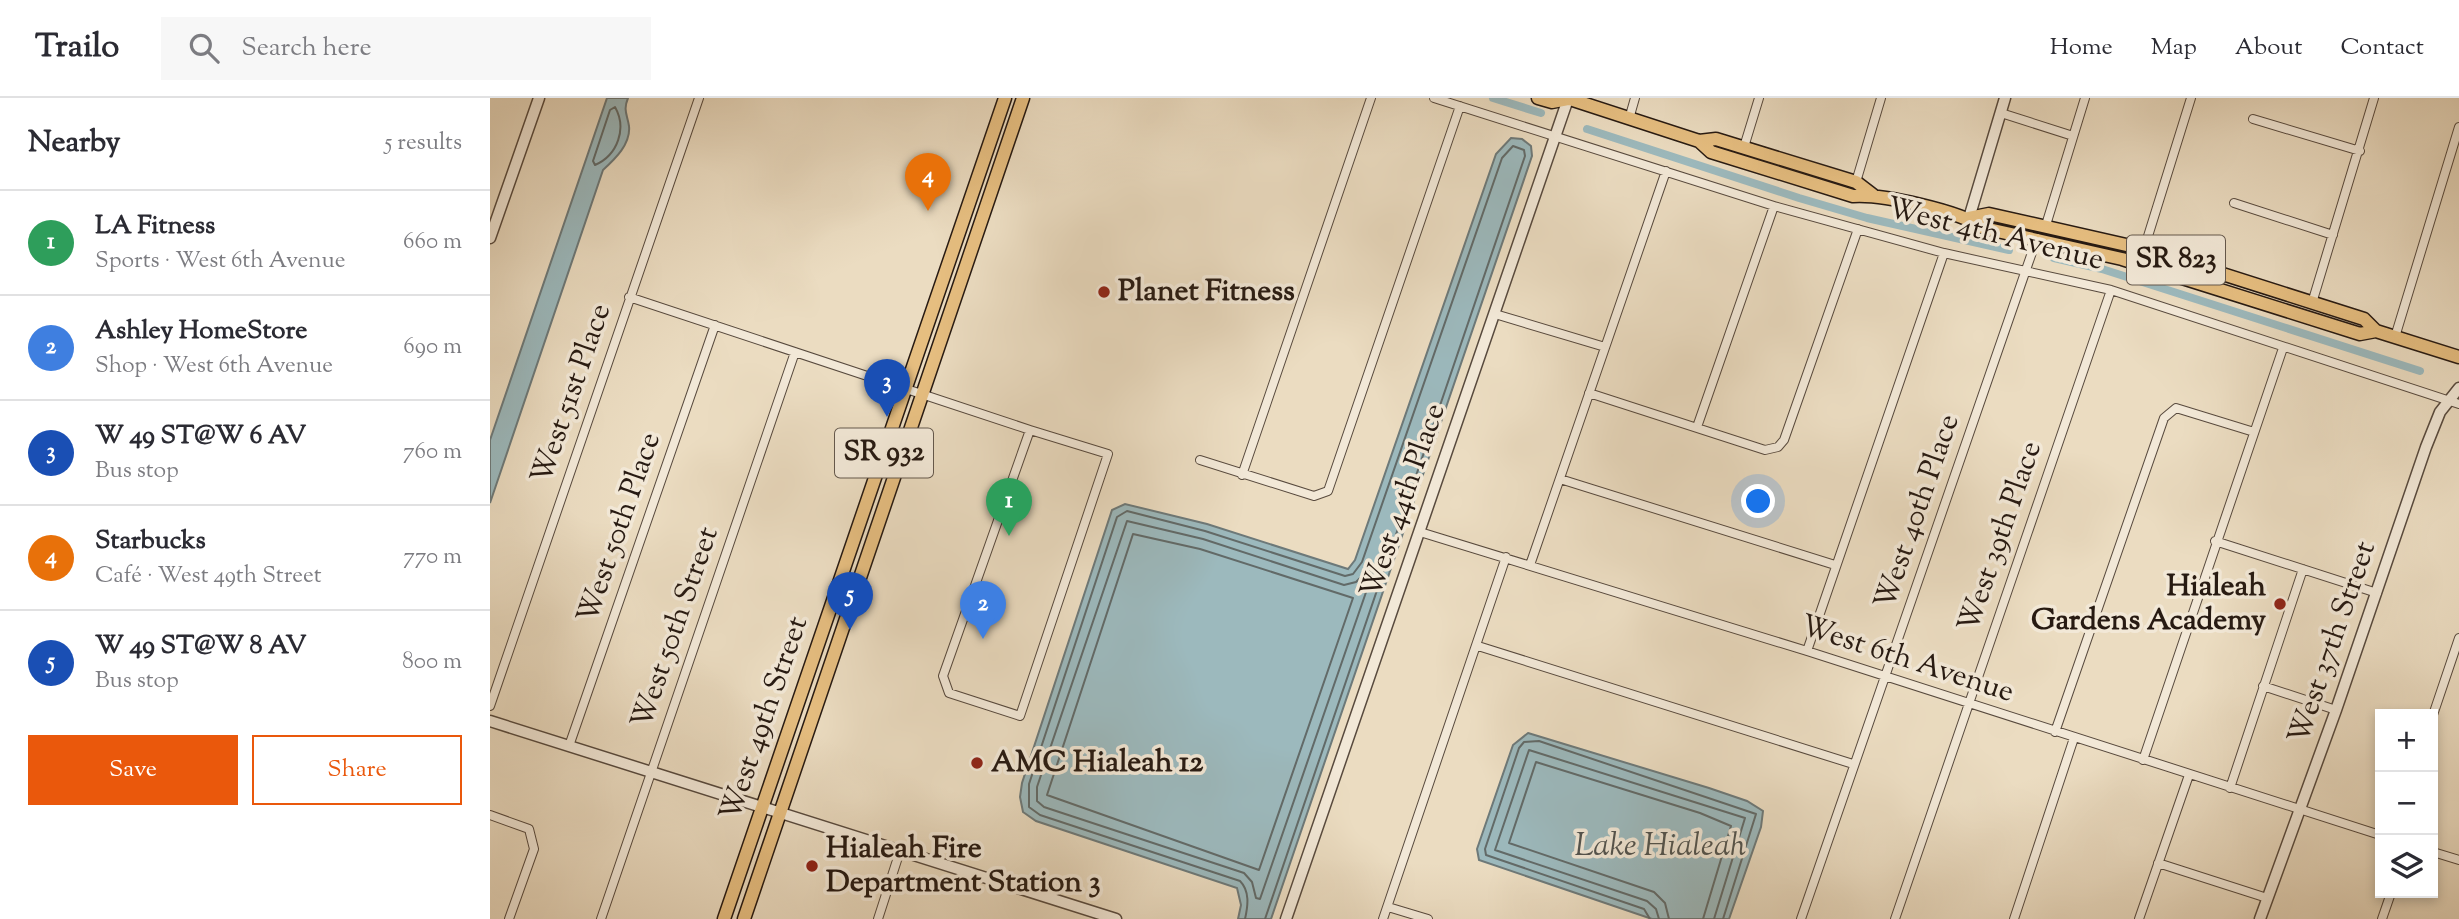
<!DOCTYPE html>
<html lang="en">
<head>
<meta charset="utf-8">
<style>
	body { margin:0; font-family:"Sorts Mill Goudy",serif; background:#f7f7f7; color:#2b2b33 }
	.controls { position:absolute; right:21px; bottom:21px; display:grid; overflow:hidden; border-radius:0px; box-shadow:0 4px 10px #0003 }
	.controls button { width:63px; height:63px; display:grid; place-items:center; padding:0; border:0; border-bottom:2px solid #e1e1e2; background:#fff; color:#2b2b33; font:35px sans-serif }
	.you { position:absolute; left:1269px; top:404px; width:24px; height:24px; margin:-18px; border:5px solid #fff; border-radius:50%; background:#1a73e8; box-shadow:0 0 0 10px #1a73e833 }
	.badge { display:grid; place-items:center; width:46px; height:46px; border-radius:50%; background:#ea580c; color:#fff; font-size:23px; font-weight:700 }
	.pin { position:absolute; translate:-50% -58px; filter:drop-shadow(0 2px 4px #0008) }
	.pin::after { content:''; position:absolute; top:37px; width:24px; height:21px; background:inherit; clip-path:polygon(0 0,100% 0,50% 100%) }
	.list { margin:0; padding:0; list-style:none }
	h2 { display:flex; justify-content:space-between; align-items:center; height:91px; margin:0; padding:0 28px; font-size:30px }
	h2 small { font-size:23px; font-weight:400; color:#7c7c81 }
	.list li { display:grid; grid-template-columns:46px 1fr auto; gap:21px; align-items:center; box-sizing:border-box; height:105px; padding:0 28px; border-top:2px solid #e1e1e2 }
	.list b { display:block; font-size:26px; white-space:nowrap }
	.list p { margin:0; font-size:23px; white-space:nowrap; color:#7c7c81 }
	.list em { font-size:23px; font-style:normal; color:#7c7c81 }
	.actions { display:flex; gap:14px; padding:21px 28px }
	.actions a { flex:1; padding:16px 0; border:2px solid #ea580c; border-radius:0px; text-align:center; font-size:24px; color:#ea580c }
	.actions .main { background:#ea580c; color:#fff }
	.icon { flex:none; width:38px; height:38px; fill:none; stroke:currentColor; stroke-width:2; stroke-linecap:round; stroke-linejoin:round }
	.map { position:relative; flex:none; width:1969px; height:821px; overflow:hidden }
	header { display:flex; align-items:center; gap:42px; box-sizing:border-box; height:98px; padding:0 35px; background:#fff; border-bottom:2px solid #e1e1e2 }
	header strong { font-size:33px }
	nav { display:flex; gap:38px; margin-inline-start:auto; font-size:24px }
	.search { width:490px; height:63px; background:#f7f7f7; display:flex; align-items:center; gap:18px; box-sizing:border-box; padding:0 24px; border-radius:0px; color:#7c7c81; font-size:26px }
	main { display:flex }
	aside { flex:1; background:#fff }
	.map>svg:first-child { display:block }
	.water { fill:#9cb9bd; stroke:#6d7979; stroke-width:2 }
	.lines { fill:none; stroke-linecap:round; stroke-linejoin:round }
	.shore { stroke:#626a68; stroke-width:2 }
	.canal { stroke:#9cb9bd; stroke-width:8 }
	.minor-casing { stroke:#584a3e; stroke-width:10 }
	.tertiary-casing { stroke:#584a3e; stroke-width:13 }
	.primary-casing { stroke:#271a12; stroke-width:15 }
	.minor { stroke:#f2e8d7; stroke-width:8 }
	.tertiary { stroke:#f2e8d7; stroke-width:10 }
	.primary { stroke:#e6be80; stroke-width:12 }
	.poi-dot { fill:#8f2418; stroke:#f2e8d7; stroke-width:2.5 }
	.labels { text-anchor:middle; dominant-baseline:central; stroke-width:7; stroke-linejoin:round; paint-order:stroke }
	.shield { fill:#f2e8d7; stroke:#64584d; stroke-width:2 }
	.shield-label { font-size:28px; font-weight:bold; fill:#271a12 }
	.street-label { font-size:30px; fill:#271a12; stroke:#f2e8d7 }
	.poi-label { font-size:30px; font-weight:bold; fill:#271a12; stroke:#f2e8d7; text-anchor:start }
	.water-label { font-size:32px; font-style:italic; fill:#50524e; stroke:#f2e8d7 }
</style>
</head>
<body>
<header>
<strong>Trailo</strong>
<div class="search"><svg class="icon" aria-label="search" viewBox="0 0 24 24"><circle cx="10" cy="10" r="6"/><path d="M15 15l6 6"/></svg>Search here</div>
<nav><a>Home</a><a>Map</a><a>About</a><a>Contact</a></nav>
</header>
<main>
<aside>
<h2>Nearby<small>5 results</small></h2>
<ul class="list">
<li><span class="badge" style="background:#2e9e5b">1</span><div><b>LA Fitness</b><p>Sports · West 6th Avenue</p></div><em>660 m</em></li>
<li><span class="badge" style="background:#3f7fe0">2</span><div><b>Ashley HomeStore</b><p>Shop · West 6th Avenue</p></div><em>690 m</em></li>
<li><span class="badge" style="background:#1a4fb4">3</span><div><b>W 49 ST@W 6 AV</b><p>Bus stop</p></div><em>760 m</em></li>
<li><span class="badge" style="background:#e8710a">4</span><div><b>Starbucks</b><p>Café · West 49th Street</p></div><em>770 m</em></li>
<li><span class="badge" style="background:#1a4fb4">5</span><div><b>W 49 ST@W 8 AV</b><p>Bus stop</p></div><em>800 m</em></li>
</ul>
<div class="actions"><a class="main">Save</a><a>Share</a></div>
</aside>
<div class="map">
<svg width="1969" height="821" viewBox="0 0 1969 821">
	<rect width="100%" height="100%" fill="#ebdcc1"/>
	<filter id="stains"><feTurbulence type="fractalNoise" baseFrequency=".00286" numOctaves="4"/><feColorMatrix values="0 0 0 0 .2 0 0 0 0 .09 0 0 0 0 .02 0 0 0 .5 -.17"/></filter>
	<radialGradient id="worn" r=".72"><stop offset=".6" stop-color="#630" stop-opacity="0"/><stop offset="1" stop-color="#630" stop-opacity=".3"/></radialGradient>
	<!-- water -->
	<path class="water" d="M117,0h21c-5,12 -1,16 1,28 2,18 -14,33 -26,44l-113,333v-63z
		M1021,40l11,1 9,7 1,10 -261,763h-33l3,-14 -4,-17 -201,-67 -13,-9 -3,-15 2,-14 90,-273 13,-6 82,20 141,45 7,-9 141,-406z
		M1038,635l181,55 38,13 16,10 -2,16 -32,92h-77l-173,-59 -2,-11 36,-104z"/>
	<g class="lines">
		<!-- shore -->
		<path class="shore" d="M125,9c12,21 3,48 -20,58l-2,-4 17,-51z
			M637,423l76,18 141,46 12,-3 12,-12 5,2 -113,327 -4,-1 -4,-16 -8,-9 -200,-66 -7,-6v-14z
			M643,436l67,15 153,49 -94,272 -212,-75z
			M755,821c3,-13 5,-28 -5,-38l-200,-66 -11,-8v-23l88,-267 10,-6 78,20 140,45 8,-2 9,-12 140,-404 11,-12 11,4 1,6 -260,763
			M1160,821l-6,-10 -158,-54 -1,-6 34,-101 5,-6 15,-1 217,73 -33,105
			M1169,821l-3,-10 -9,-8 -152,-51 34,-100 216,68 -31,101
			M1179,821l-4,-16 -11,-11 -145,-49 27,-81 164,51 31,13 -28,93"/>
		<!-- canal -->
		<path class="canal" d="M1003,0l48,15
			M1097,31l212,69 68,20 142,32
			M1564,160l48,11 318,102"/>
		<defs>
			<path id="minor" d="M944,0l340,108 170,47 167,37 348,114
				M1511,15l72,23
				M1139,21l6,-21
				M1763,21l107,32
				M1254,49l15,-49
				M1366,84l25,-84
				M1744,105l99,32
				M1556,127l39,-127
				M1654,151l47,-151
				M139,199l401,133 -87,246 6,17 71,23 88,-262 -78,-24
				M1822,205l62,-205
				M1005,216l110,33
				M1905,239l64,-210
				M1099,295l176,57 13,-3 6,-7 74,-211
				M1207,329l77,-221
				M710,362l114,36 14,-5 132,-385
				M752,377l129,-377
				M1070,381l275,86
				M930,434l387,119 573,184
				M1725,443l162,52
				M1040,467l136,-394
				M988,548l375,118
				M1317,553l137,-398
				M1773,588l73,24
				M0,608l209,-608
				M1943,617l26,-77
				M1565,634l109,-314 12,-10 78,24
				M79,648l146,-421
				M1653,662l140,-412
				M1740,690l73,-219
				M0,717l39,14 5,20 -25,70
				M1943,754l26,8
				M1668,765l109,35
				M898,809l40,12
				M111,821l194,-567
				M388,821l22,-68
				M893,821l123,-362
				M1311,821l236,-681
				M1405,821l216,-629
				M1524,821l60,-181
				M1649,821l50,-144
				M1892,821l9,-26"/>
			<path id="tertiary" d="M1479,120l36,-120
				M0,140l49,-140
				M0,623l626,198
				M796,821l282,-820
				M1770,821l76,-209 90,-263 14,-35 19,-24"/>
			<path id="primary" d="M1048,0l14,4 16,-3
				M1077,0l132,43 17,-2 140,43 17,13
				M1209,43l12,11 142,44c30,-2 106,15 131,32l138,31 238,75 16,-3
				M1479,120l20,-4 155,35 220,70 12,12 83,26
				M234,821l281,-821
				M254,821l279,-821"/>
		</defs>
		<!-- minor casing -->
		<use href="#minor" class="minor-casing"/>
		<!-- tertiary casing -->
		<use href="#tertiary" class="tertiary-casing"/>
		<!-- primary casing -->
		<use href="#primary" class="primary-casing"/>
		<!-- minor -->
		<use href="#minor" class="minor"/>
		<!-- tertiary -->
		<use href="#tertiary" class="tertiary"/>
		<!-- primary -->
		<use href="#primary" class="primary"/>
	</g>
	<!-- markers -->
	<g class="poi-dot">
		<circle cx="614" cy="194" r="7"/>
		<circle cx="1790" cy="506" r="7"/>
		<circle cx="487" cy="665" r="7"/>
		<circle cx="322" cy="768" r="7"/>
	</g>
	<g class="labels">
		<!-- shield labels -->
		<g class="shield">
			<rect x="1637" y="137.5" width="98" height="49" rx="5"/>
			<rect x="345" y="330.5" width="98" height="49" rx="5"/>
		</g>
		<g class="shield-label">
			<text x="1686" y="162">SR 823</text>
			<text x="394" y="355">SR 932</text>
		</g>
		<!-- street labels -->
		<g class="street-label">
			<text transform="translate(1505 137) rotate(14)">West 4th Avenue</text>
			<text transform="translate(82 296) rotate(-71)">West 51st Place</text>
			<text transform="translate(914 403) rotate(-71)">West 44th Place</text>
			<text transform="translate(1428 414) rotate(-71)">West 40th Place</text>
			<text transform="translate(130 430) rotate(-71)">West 50th Place</text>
			<text transform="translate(1511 439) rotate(-71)">West 39th Place</text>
			<text transform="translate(186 530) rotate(-71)">West 50th Street</text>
			<text transform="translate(1843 545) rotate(-71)">West 37th Street</text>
			<text transform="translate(1417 562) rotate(18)">West 6th Avenue</text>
			<text transform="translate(275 621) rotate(-71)">West 49th Street</text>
		</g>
		<!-- poi labels -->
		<g class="poi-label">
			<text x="628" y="194">Planet Fitness</text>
			<text x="1776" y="489" text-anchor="end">Hialeah<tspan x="1776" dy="34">Gardens Academy</tspan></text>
			<text x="501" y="665">AMC Hialeah 12</text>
			<text x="336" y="751">Hialeah Fire<tspan x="336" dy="34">Department Station 3</tspan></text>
		</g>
		<!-- water labels -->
		<g class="water-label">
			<text x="1170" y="749">Lake Hialeah</text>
		</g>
	</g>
	<rect width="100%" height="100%" filter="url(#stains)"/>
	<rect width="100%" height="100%" fill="url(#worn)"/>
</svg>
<div class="controls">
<button>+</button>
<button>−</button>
<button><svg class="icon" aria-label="layers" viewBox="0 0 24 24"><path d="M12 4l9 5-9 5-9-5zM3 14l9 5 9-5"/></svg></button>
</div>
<div class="you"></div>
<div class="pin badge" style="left:519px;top:438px;background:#2e9e5b">1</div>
<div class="pin badge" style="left:493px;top:541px;background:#3f7fe0">2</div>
<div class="pin badge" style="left:397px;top:319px;background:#1a4fb4">3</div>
<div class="pin badge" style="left:438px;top:113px;background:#e8710a">4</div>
<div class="pin badge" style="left:360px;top:532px;background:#1a4fb4">5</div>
</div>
</main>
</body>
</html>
